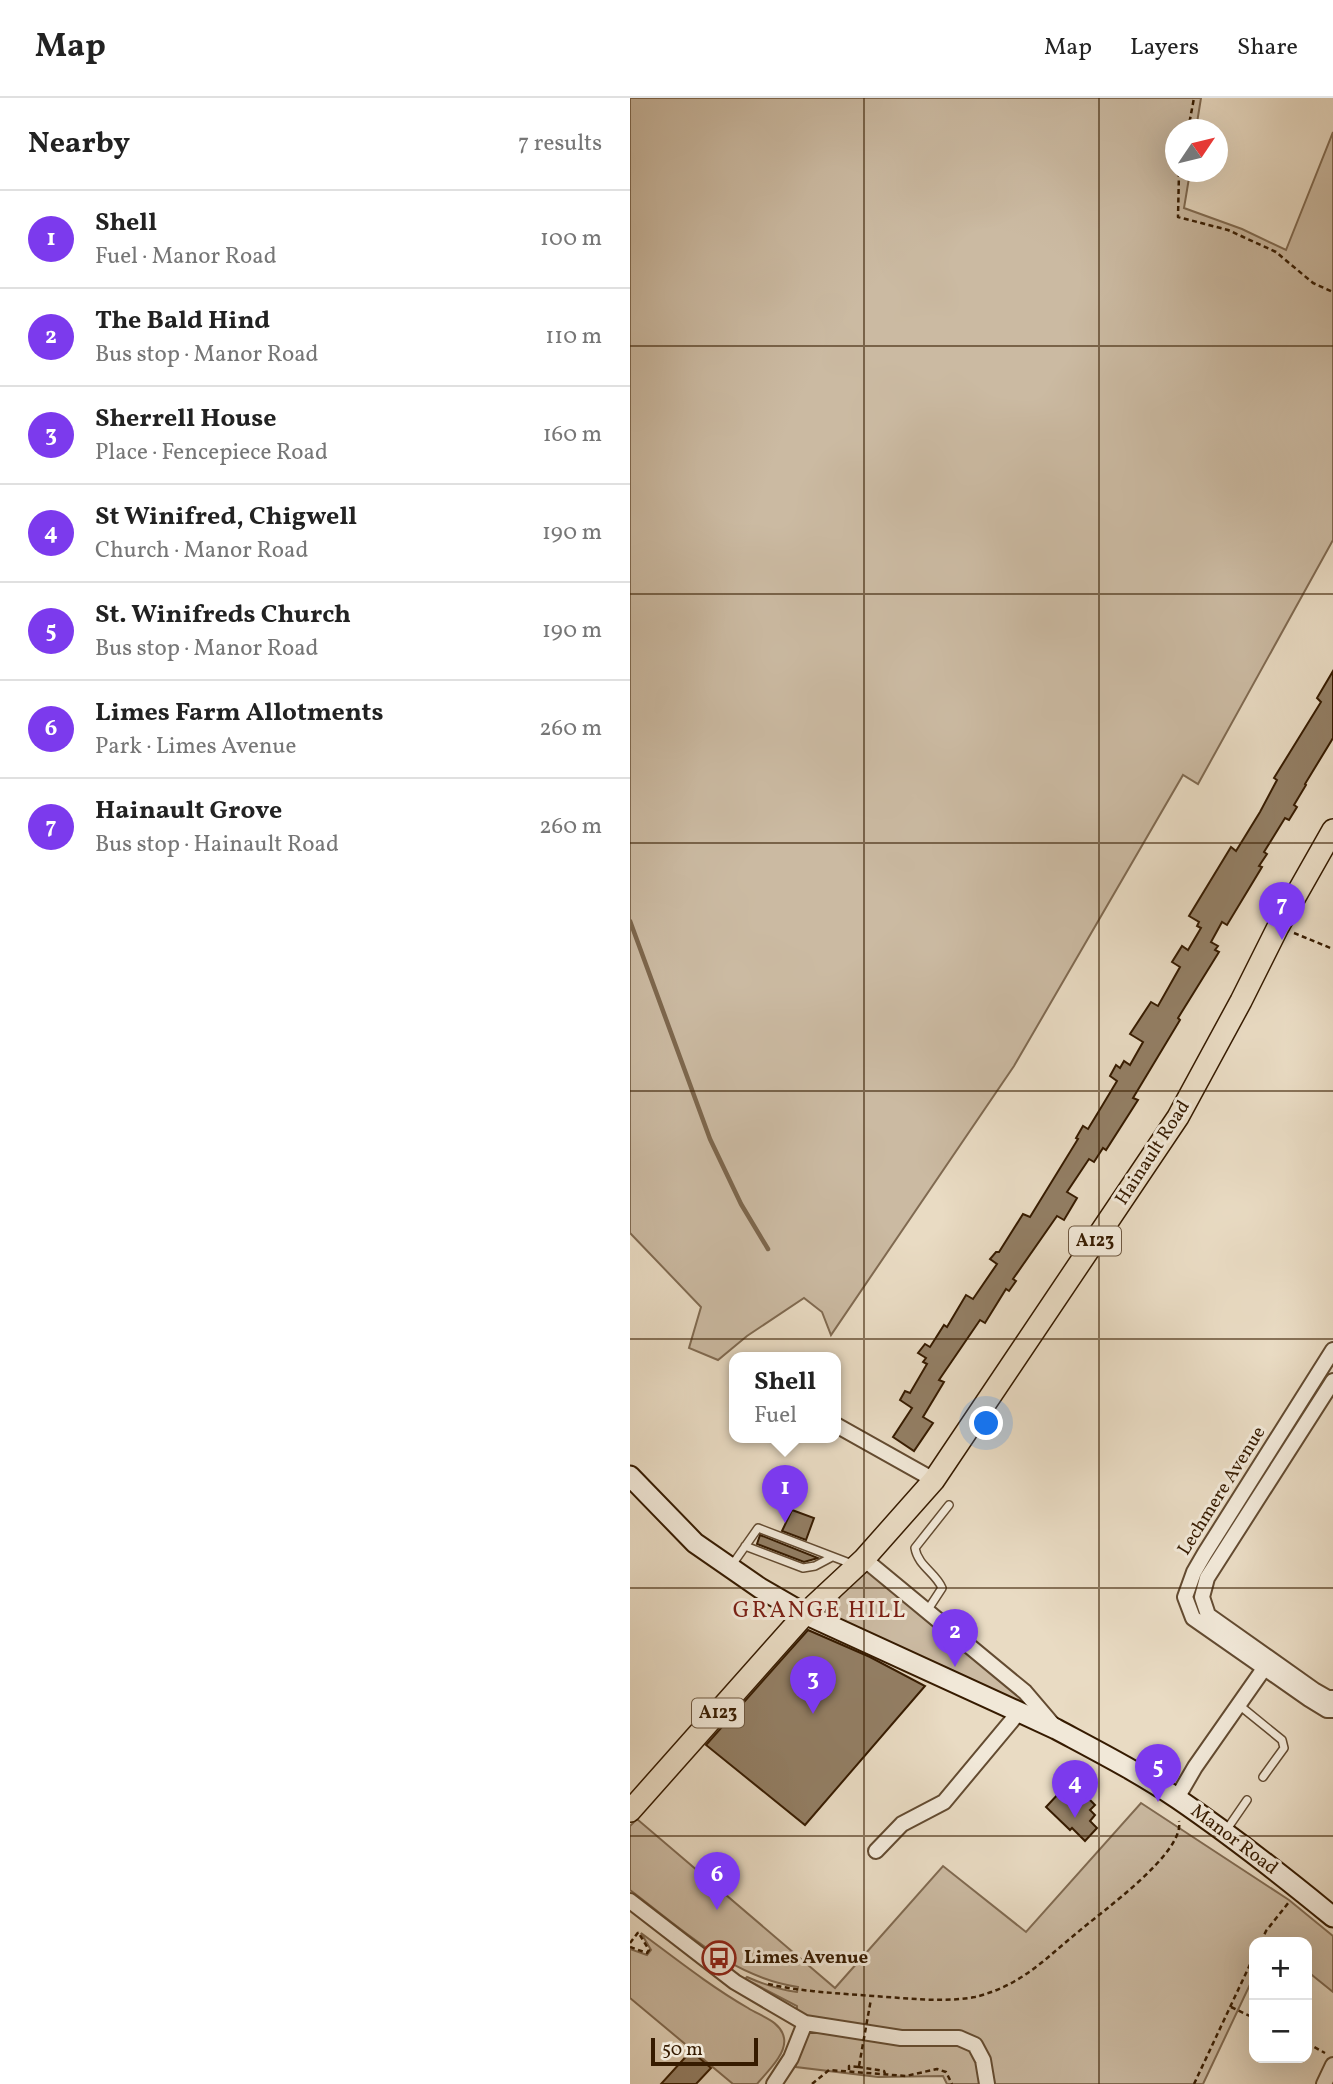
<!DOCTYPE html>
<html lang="en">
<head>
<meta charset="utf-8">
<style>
	body { margin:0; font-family:Vollkorn,serif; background:#f2f2f2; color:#222 }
	.controls { position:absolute; right:21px; bottom:21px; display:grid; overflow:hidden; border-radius:14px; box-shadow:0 7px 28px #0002 }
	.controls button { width:63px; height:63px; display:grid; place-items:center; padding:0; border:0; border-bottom:2px solid #e0e0e0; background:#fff; color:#222; font:35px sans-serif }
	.compass { position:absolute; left:535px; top:21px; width:63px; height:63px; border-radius:50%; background:#fff; box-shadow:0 7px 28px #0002; rotate:55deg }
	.scale { position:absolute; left:21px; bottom:18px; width:107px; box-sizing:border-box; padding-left:7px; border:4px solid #361b00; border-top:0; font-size:19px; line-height:24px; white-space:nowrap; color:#361b00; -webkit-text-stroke:5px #f1e8d8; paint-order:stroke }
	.you { position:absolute; left:357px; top:1326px; width:24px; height:24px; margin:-18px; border:5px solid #fff; border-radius:50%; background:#1a73e8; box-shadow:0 0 0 10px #1a73e833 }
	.badge { display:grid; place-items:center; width:46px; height:46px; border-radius:50%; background:#7c3aed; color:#fff; font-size:23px; font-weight:700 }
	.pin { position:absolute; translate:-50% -58px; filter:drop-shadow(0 2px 4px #0008) }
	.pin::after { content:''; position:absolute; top:37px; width:24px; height:21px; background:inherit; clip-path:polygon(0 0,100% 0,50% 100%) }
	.popup { position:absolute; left:99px; top:1254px; width:112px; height:91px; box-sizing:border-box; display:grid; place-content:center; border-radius:14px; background:#fff; filter:drop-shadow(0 2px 5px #0005); font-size:23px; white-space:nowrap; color:#767676 }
	.popup b { font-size:26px; color:#222 }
	.popup::after { content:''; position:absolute; left:50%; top:100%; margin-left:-14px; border:14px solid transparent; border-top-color:#fff }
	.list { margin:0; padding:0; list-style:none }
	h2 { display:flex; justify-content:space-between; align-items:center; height:91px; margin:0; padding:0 28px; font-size:30px }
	h2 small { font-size:23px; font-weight:400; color:#767676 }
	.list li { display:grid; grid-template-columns:46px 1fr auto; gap:21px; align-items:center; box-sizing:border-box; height:98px; padding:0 28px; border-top:2px solid #e0e0e0 }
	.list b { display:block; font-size:26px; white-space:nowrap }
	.list p { margin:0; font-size:23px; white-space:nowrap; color:#767676 }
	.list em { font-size:23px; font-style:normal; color:#767676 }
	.map { position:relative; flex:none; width:703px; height:1986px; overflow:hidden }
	header { display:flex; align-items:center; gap:42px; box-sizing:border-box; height:98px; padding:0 35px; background:#fff; border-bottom:2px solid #e0e0e0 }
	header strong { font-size:33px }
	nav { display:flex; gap:38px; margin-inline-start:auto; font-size:24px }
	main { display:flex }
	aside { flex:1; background:#fff }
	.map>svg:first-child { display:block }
	.green { fill:#cbbaa2; stroke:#806a51; stroke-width:2 }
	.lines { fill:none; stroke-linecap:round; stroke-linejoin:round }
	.stream { stroke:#7d674d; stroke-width:4.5 }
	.building { fill:#937f65; stroke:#361b00; stroke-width:2 }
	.service-casing { stroke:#634b31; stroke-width:10 }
	.minor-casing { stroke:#634b31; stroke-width:18 }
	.secondary-casing { stroke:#361b00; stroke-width:23 }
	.primary-casing { stroke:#361b00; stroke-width:24 }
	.path { stroke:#361b00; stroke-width:2.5; stroke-dasharray:5 3.5; stroke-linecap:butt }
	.service { stroke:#f1e8d8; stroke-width:7 }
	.minor { stroke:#f1e8d8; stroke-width:14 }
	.secondary { stroke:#f1e8d8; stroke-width:19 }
	.primary { stroke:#e9dbc3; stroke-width:21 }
	.path-bridge { stroke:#361b00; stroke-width:2.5; stroke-dasharray:5 3.5; stroke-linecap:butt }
	.grid { fill:none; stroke:#361b00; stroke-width:2; stroke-opacity:0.55 }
	.labels { text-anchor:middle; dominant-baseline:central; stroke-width:6; stroke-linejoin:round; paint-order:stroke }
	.shield { fill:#f1e8d8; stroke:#6e5841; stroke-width:2 }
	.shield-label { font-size:18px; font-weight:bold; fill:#361b00 }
	.street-label { font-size:19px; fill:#361b00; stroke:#f1e8d8 }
	.poi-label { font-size:19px; font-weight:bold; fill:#361b00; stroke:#f1e8d8; text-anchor:start }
	.quarter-label { font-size:23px; letter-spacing:2px; fill:#7a1f14; stroke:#f1e8d8 }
</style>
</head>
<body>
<header>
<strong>Map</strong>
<nav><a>Map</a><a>Layers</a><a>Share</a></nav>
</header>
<main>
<aside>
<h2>Nearby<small>7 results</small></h2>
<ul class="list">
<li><span class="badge">1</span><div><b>Shell</b><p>Fuel · Manor Road</p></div><em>100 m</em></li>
<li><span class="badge">2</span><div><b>The Bald Hind</b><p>Bus stop · Manor Road</p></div><em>110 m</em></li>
<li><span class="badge">3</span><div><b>Sherrell House</b><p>Place · Fencepiece Road</p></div><em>160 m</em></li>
<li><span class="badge">4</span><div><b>St Winifred, Chigwell</b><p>Church · Manor Road</p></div><em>190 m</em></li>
<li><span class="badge">5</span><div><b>St. Winifreds Church</b><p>Bus stop · Manor Road</p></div><em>190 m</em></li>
<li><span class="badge">6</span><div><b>Limes Farm Allotments</b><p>Park · Limes Avenue</p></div><em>260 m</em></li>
<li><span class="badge">7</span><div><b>Hainault Grove</b><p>Bus stop · Hainault Road</p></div><em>260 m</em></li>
</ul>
</aside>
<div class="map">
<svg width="703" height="1986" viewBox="0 0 703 1986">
	<rect width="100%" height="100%" fill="#e9dbc3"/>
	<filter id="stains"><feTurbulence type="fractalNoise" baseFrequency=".00286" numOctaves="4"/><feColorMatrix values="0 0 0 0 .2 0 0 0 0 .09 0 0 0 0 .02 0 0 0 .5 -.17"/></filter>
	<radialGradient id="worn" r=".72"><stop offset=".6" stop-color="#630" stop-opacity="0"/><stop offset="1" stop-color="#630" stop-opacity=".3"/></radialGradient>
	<!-- green -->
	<path class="green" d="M0,0h571l-5,31 -21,1v42h15l-6,36 58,21 44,21 47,-118v408l-135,244 -15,-9 -169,291 -183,269 -9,-23 -18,-14 -57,38 -29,24 -29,-12 12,-41 -71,-74z
		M235,1469l173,145 -201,-93c-4,-24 12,-37 28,-52z
		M511,1705l148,97 44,36v56l-26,-21v-29h-53v34l-51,108h-256l-4,-8 -65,1 -82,-10 1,-61 -52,-27 2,-2c16,7 33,13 50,15l1,-5c-67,-10 -116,-58 -168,-97v-64l7,-7 198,169 108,-122 83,66z
		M11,1835c35,26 69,53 107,75 12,8 33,13 36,30 3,16 -18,35 -27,46h-24l-103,-86v-49l17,6 4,-5z"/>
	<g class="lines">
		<!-- stream -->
		<path class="stream" d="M0,823l80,218 31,65 27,45"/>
	</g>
	<!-- building -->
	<path class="building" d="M703,573v67l-28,46 1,1 -12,20 3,2 -8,13 -4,-2 -21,34 3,2 -8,12 3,1 -35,58 -5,-3 -11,20 7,4 -3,4 4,2 -41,66 2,2 -47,78 5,2 -32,50 -3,-2 -9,14 -5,-3 -22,33 10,6 -13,22 -7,-4 -44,63 3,2 -7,10 -3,-2 -21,34 -5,-3 -41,60 5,2 -21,35 10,6 -19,28 -21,-14 19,-29 -12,-8 5,-9 5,2 17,-29 -4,-2 3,-4 -8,-5 7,-9 5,3 14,-22 3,2 19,-32 7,4 24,-35 -7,-5 6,-7h3l24,-38 7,3 48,-78 -2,-1 7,-12 5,3 14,-23 15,-25 -7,-5 6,-11 4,3 4,-7 6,4 13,-23 -13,-8 21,-32 7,4 22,-39 -8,-5 10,-16 6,4 13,-22 -4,-2 2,-4 -10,-6 42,-69 5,4 24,-39 17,-32 -3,-2 47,-76 -4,-4z
		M162,1412l22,8 -8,22 -24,-9z
		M130,1437l58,23 -14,4 -47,-18z
		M178,1532l62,27 55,29 -120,139 -99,-80z
		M431,1693l16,15 10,-9 8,8 -5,5 5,5 -5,6 7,7 -12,13 -13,-13 -2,2 -24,-23z
		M61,1953l20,17 -15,16h-35z"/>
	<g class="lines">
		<defs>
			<path id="service" d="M115,1448l58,22 12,-2 17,-9
				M102,1467l26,-37 94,36
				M297,1513l15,-23c-6,-15 -24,-22 -27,-40l34,-43
				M609,1607l43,35 2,8 -21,29
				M595,1734l22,-32"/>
			<path id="minor" d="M703,1252l-128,203 -11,19 -9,25 8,21 116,81 18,11h6
				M703,1283l-126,197 -5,19 6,18 106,75 14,8h5
				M206,1327l98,55
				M234,1461l161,133 29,34
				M547,1700l18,-31 75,-107
				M246,1753l26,-27 42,-22 75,-90
				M0,1803l105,81 70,41 96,15h58l16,7 8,15 4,24
				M144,1986l17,-26 14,-35
				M694,1986l9,-19"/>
			<path id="secondary" d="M0,1378l65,67 65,45 45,26 251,115c41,22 84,44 122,70 54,37 105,77 155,118"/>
			<path id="primary" d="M0,1713l175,-197 59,-55 70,-79 244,-363 63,-116 37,-74 55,-97"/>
		</defs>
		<!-- service casing -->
		<use href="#service" class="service-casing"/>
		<!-- minor casing -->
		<use href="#minor" class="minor-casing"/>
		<!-- secondary casing -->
		<use href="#secondary" class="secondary-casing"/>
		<!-- primary casing -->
		<use href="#primary" class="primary-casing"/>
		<!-- path -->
		<path class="path" d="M558,32l6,-32
			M549,74l-1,45 50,13 48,22 37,31 20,9
			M664,835l39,16
			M631,1844l5,-11 23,-29
			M0,1845l10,-13
			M0,1849l17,6 2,-3 -11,-18
			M138,1886c35,8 69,9 105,12 34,2 68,7 102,1 13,-3 28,-9 40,-16 23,-13 42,-32 63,-49 23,-20 107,-79 101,-111
			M601,1909l23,11
			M677,1945l18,10
			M229,1968v1l25,4 1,3
			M219,1972v-4l10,1
			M182,1986l17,-14 77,6 31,-7 9,3 6,12
			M564,1986l60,-128"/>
		<!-- service -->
		<use href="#service" class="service"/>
		<!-- minor -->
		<use href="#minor" class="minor"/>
		<!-- secondary -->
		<use href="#secondary" class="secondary"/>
		<!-- primary -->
		<use href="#primary" class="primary"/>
		<!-- path-bridge -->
		<path class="path-bridge" d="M229,1968l12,-67"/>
	</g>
	<!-- grid -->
	<path class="grid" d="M234,0v1986M469,0v1986M0,248h703M0,496h703M0,745h703M0,993h703M0,1241h703M0,1490h703M0,1738h703"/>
	<!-- icons -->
	<defs>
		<symbol id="bus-ring" viewBox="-11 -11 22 22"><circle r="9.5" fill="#f1e8d8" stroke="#8f2418" stroke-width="1.5"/><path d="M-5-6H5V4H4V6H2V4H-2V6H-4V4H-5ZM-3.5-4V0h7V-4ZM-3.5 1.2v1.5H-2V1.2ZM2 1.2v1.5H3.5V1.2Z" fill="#8f2418"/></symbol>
	</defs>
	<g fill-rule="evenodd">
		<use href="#bus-ring" x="70" y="1841" width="38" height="38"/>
	</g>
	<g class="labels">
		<!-- shield labels -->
		<g class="shield">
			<rect x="439" y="1128.5" width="52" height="29" rx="5"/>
			<rect x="62" y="1600.5" width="52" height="29" rx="5"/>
		</g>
		<g class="shield-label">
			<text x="465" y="1143">A123</text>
			<text x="88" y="1615">A123</text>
		</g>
		<!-- street labels -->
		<g class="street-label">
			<text transform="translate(523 1055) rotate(-57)">Hainault Road</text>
			<text transform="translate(592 1393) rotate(-58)">Lechmere Avenue</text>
			<text transform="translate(604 1742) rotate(37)">Manor Road</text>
		</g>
		<!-- poi labels -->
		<g class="poi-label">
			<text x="114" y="1860">Limes Avenue</text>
		</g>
		<!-- quarter labels -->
		<g class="quarter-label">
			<text x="190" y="1513">GRANGE HILL</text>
		</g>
	</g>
	<rect width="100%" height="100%" filter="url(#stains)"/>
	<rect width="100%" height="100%" fill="url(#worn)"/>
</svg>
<div class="controls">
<button>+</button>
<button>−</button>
</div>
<svg class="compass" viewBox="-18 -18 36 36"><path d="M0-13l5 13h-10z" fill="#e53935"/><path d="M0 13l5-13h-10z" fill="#767676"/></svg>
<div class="scale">50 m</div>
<div class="you"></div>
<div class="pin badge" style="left:155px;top:1425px">1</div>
<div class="popup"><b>Shell</b>Fuel</div>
<div class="pin badge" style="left:325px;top:1569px">2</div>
<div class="pin badge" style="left:183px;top:1616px">3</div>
<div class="pin badge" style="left:445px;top:1720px">4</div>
<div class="pin badge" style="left:528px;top:1704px">5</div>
<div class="pin badge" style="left:87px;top:1812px">6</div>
<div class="pin badge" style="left:652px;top:842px">7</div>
</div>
</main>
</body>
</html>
